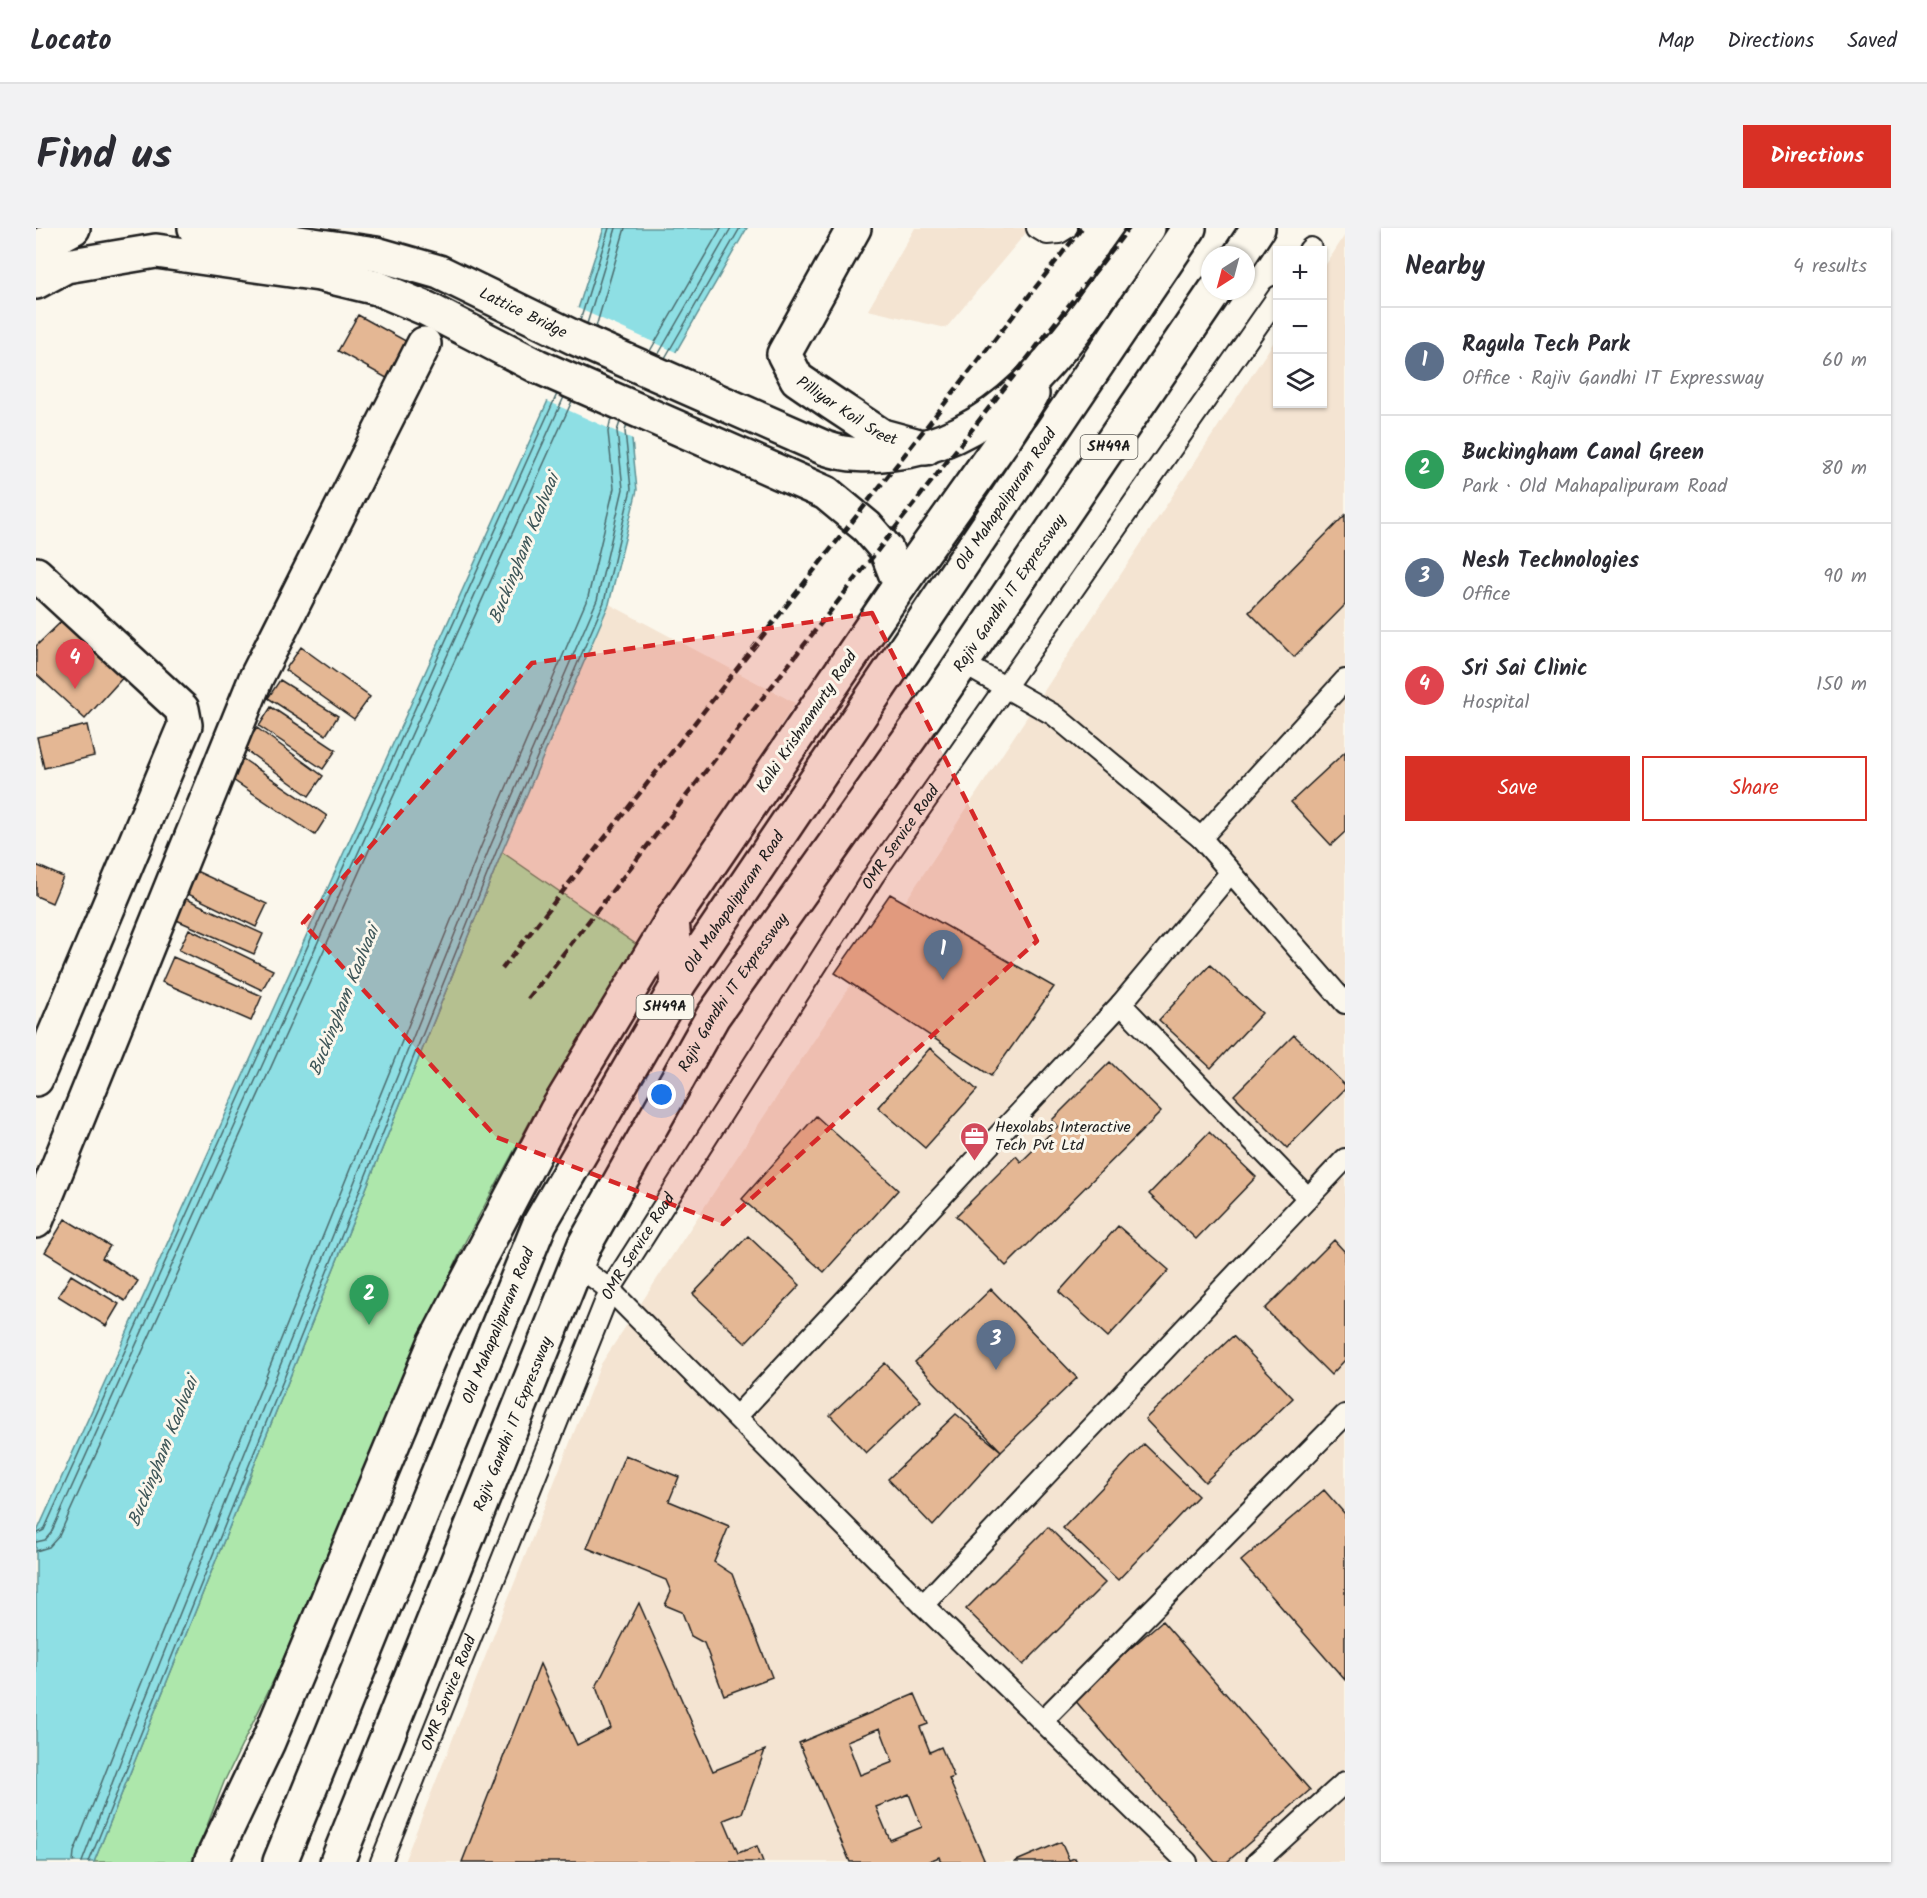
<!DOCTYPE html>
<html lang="en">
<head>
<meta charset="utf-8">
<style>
	body { margin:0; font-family:Kalam,sans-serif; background:#f2f2f3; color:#2b2b33 }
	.controls { position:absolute; right:18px; top:18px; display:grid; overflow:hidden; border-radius:0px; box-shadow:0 2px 4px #0004 }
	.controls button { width:54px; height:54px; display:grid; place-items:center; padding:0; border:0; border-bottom:2px solid #e1e1e2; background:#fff; color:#2b2b33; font:30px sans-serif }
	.compass { position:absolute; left:1165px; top:18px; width:54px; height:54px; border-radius:50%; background:#fff; box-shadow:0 2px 4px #0004; rotate:216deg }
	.you { position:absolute; left:626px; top:867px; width:21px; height:21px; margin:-15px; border:4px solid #fff; border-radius:50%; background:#1a73e8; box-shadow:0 0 0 9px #1a73e833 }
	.badge { display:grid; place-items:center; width:39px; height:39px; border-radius:50%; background:#d93025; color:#fff; font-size:20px; font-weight:700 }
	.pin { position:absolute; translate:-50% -50px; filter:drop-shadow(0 2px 3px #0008) }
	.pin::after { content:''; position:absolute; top:32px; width:21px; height:18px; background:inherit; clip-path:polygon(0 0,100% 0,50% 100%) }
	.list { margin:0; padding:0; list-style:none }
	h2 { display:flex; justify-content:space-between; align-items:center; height:78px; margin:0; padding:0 24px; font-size:26px }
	h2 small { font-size:20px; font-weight:400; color:#7c7c81 }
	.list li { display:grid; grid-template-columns:39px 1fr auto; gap:18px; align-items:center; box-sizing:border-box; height:108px; padding:0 24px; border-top:2px solid #e1e1e2 }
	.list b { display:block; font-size:22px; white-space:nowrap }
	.list p { margin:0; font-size:20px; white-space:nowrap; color:#7c7c81 }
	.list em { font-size:20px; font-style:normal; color:#7c7c81 }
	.actions { display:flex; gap:12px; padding:18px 24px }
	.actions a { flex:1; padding:14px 0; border:2px solid #d93025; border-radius:0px; text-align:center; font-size:21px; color:#d93025 }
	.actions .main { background:#d93025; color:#fff }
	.icon { flex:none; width:33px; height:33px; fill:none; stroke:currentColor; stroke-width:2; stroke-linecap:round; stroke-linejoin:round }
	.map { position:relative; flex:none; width:1309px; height:1634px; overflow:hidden; border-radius:0px }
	header { display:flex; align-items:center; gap:36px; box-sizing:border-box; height:84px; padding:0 30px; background:#fff; border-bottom:2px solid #e1e1e2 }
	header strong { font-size:28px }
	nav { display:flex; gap:33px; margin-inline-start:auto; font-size:21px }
	.intro { display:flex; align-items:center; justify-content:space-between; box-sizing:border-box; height:144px; padding:0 36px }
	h1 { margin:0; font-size:42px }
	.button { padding:15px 27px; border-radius:0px; background:#d93025; color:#fff; font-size:21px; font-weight:700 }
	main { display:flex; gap:36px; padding:0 36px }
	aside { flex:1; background:#fff; border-radius:0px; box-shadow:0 2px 4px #0004 }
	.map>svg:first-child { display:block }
	.built { fill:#f4e4d2 }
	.green { fill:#ade7ab; stroke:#648264; stroke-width:1.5 }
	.water { fill:#8edfe4; stroke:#609194; stroke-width:1.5 }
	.pier { fill:#fbf7ec }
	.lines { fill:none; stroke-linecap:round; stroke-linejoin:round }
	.shore { stroke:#4a6a6c; stroke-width:1.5 }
	.building { fill:#e4b794; stroke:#1c1c1c; stroke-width:1.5; fill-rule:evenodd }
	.lane-casing { stroke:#1c1c1c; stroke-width:24 }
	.street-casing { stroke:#1c1c1c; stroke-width:38 }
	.secondary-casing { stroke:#1c1c1c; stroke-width:38 }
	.primary-casing { stroke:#1c1c1c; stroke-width:38 }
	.lane { stroke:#fbf7ec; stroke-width:20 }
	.street { stroke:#fbf7ec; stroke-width:33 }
	.secondary { stroke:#fbf7ec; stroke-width:33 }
	.primary { stroke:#fbf7ec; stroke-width:33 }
	.rail { stroke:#1c1c1c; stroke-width:4.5; stroke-dasharray:9 4.5; stroke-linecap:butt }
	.marked { fill:#d62828; fill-opacity:0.2; stroke:#d62828; stroke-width:4.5; stroke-dasharray:12 8; stroke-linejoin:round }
	.labels { text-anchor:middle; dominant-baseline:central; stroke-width:6; stroke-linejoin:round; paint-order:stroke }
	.shield { fill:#fbf7ec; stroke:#5f5e5a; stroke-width:1.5 }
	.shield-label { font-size:15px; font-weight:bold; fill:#1c1c1c }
	.street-label { font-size:16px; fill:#1c1c1c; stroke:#fbf7ec }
	.poi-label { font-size:16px; fill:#1c1c1c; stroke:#fbf7ec; text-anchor:start }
	.water-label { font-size:18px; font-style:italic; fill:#3e5658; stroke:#fbf7ec }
</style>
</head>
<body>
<header>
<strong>Locato</strong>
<nav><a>Map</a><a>Directions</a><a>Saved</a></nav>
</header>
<div class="intro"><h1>Find us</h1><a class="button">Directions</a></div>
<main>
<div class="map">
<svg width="1309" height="1634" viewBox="0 0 1309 1634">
	<rect width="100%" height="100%" fill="#fbf7ec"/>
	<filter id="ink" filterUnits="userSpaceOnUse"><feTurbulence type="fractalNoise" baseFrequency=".0167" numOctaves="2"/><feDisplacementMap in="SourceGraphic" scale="12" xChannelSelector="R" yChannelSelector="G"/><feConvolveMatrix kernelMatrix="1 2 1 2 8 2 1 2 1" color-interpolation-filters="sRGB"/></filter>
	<g filter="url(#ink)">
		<!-- built -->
		<path class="built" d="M879,0h115l-84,100 -78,-18z
			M1309,7v1627h-941l197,-498 676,-1027 1,67h44l1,-135z
			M573,376l186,99 -158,242 -135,-93z"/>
		<!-- green -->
		<path class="green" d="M466,624l135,93 -103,169 -68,126 -78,171 -110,260 -54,111 -31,80h-99z"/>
		<!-- water -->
		<path class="water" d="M568,0h143l-116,202 6,60 -28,114 -107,248 -408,1010h-58v-328l514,-1138z"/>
		<!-- pier -->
		<path class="pier" d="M539,79l103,46 -44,78 1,9 -90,-40z"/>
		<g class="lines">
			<!-- shore -->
			<path class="shore" d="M544,93l29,-93
				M551,96l29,-96
				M560,99l29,-99
				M614,123l71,-123
				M622,127l73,-127
				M629,130l75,-130
				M0,1306l8,-4 513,-1136
				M0,1314l9,-2 6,-7 513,-1136
				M0,1323l13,-4 10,-11 513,-1135
				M37,1634l1,-10 46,-116 362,-892 106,-247 26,-109 -6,-56 3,-14
				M46,1634l47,-123 361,-892 107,-247 26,-111 -6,-58 3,-9
				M53,1634l408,-1012 107,-248 27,-113 -6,-58 2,-6"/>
		</g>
		<!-- building -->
		<path class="building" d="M322,87l55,30 -21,36 -54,-30z
			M1309,287v90l-51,52 -45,-45z
			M26,393l64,53 -41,45 -49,-45v-28z
			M265,419l69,50 -16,22 -69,-49z
			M244,452l58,36 -12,19 -58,-37z
			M235,479l65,43 -13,19 -64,-43z
			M51,497l7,31 -50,12 -7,-31z
			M221,500l66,48 -14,20 -66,-48z
			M1309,524v80l-14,13 -40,-43z
			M204,529l87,59 -12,19 -88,-59z
			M0,637l27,12 -11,26 -16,-7z
			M160,643l71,33 -11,23 -70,-34z
			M854,666l164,93 -63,89 -156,-103z
			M146,669l81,37 -9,20 -82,-36z
			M153,701l84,41 -11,20 -83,-40z
			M137,729l89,39 -11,25 -89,-39z
			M1174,737l52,48 -51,55 -52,-48z
			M1258,807l51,50v4l-58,59 -53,-53z
			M894,820l47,42 -52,58 -47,-41z
			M1074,834l51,50 -155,154 -50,-50 60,-60 5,6 37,-36 -6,-6z
			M780,888l82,74 -74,82 -82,-73z
			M1173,904l47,45 -60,62 -47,-45z
			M29,991l45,27 -8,12 36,23 -13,20 -80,-49z
			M1082,998l51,44 -61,67 -49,-45z
			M712,1008l52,49 -55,58 -52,-49z
			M1298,1012l11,12v108l-14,15 -66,-66z
			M35,1047l48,29 -13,22 -48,-30z
			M955,1061l86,89 -76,73 -86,-89z
			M1197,1108l60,62 -88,84 -60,-63z
			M849,1135l36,38 -55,52 -36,-38z
			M920,1186l45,37 -68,75 -45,-47z
			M1108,1216l54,52 -80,84 -55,-52z
			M589,1227l54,22 -10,24 60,25 -15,36 18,12 40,103 -48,18 -20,-52 -13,-7 -9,-24 -17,-7 6,-13 -5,-12 -79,-32z
			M1288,1262l21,24v166l-104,-119z
			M1012,1299l57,56 -82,82 -57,-56z
			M603,1375l74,168 52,-21 -23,63 -18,7 14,33 19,-7 6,16h-301l78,-198 37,81 34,-17 -15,-41z
			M1126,1393l148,169 -83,72h-12l-142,-164z
			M879,1466l13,30 -8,3 10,25 11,-5 13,30 -5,2 36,83h-44l-2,-5 -12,5h-77l-51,-119zM844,1500l13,34 -33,13 -13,-34zM873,1566l13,33 -32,13 -14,-33z
			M1025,1614l8,18 6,-2 2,4h-63z"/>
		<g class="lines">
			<defs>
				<g id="lane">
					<path d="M1001,0l10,6 12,-1 8,-5"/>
					<path d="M1273,22l2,-2"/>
					<path d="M926,435l92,52 147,123 144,165"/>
					<path d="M1165,610l144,-158"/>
					<path d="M1085,776l110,-132"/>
					<path d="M541,1037l33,25 313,315 264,257"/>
					<path d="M701,1188l384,-412 187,194"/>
					<path d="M887,1377l422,-446"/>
					<path d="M1007,1492l302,-305"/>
					<path id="s1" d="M345,1634l229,-572 264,-415 404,-579"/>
					<path d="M1221,1634l88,-80"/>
				</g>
				<g id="street">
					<path id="s2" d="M818,0l-70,126 13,25 35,24 50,33 44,12"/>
					<path d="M0,346l146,135 3,16 -149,354"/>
					<path d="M0,993l220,-543 168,-334"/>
				</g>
				<g id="secondary">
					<path id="s3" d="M159,0l181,26 63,18 136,66 250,110c23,8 44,8 68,5 123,-13 189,-135 255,-225"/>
					<path d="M0,20l37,-20"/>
					<path d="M0,54l30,-16 90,-15 163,23 58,14 50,21 110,57 289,127 41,34 19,22 14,36 -228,335 6,65"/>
					<path d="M864,357l102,-143 30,-48"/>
					<path d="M175,1634l57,-120 167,-399 122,-233 115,-190"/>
				</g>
				<g id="primary">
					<path d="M1204,27l18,-27"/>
					<path id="s4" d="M244,1634l260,-639 138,-238 511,-757"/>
					<path id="s5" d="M301,1634l248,-618 128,-228 230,-325 272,-400"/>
				</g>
			</defs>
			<!-- lane casing -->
			<use href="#lane" class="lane-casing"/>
			<!-- street casing -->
			<use href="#street" class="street-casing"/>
			<!-- secondary casing -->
			<use href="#secondary" class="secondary-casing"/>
			<!-- primary casing -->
			<use href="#primary" class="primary-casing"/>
			<!-- lane -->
			<use href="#lane" class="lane"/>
			<!-- street -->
			<use href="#street" class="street"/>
			<!-- secondary -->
			<use href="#secondary" class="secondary"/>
			<!-- primary -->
			<use href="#primary" class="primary"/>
			<!-- rail -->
			<path class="rail" d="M466,741l580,-741
				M492,771l601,-771"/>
		</g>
	</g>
	<!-- marked area -->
	<path class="marked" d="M836,385l165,328 -314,283 -227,-87 -193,-214 229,-260z"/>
	<!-- icons -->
	<defs>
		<symbol id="office-pin" viewBox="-11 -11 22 30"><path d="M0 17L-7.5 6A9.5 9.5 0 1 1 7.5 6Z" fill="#d1495b" stroke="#fbf7ec"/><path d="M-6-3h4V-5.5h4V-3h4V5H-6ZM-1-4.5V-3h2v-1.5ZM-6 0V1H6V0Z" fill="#fff"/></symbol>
	</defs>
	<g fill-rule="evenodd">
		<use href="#office-pin" x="922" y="892" width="33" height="45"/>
	</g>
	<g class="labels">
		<!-- shield labels -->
		<g class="shield">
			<rect x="1044.5" y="207" width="57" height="24" rx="4.5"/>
			<rect x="600.5" y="767" width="57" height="24" rx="4.5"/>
		</g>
		<g class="shield-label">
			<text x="1073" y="219">SH49A</text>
			<text x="629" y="779">SH49A</text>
		</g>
		<!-- street labels -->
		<g class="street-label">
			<text stroke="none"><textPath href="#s3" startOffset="342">Lattice Bridge</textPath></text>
			<text stroke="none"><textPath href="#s2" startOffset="232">Pilliyar Koil Sreet</textPath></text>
			<text stroke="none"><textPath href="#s4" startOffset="1551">Old Mahapalipuram Road</textPath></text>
			<text stroke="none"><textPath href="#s5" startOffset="1444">Rajiv Gandhi IT Expressway</textPath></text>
			<text transform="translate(771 494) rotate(-56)">Kalki Krishnamurty Road</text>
			<text stroke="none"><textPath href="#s1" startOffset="1154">OMR Service Road</textPath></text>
			<text stroke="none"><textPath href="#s4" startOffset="1065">Old Mahapalipuram Road</textPath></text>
			<text stroke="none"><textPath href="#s5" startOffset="958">Rajiv Gandhi IT Expressway</textPath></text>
			<text stroke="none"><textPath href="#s1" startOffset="668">OMR Service Road</textPath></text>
			<text stroke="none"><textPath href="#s4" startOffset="579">Old Mahapalipuram Road</textPath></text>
			<text stroke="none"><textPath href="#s5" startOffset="472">Rajiv Gandhi IT Expressway</textPath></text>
			<text stroke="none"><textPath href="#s1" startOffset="182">OMR Service Road</textPath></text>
		</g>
		<!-- poi labels -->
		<g class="poi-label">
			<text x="959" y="899">Hexolabs Interactive<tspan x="959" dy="18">Tech Pvt Ltd</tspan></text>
		</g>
		<!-- water labels -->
		<g class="water-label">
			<text transform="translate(489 321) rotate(-68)">Buckingham Kaalvaai</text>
			<text transform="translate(309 773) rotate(-68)">Buckingham Kaalvaai</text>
			<text transform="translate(128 1224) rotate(-68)">Buckingham Kaalvaai</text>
		</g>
	</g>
</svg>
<div class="controls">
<button>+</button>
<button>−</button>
<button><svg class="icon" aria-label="layers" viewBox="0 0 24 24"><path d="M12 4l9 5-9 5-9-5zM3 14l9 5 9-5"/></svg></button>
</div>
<svg class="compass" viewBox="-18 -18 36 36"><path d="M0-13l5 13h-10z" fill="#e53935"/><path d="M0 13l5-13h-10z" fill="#7c7c81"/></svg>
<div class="you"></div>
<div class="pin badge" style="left:907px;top:752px;background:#5c6f8a">1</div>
<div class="pin badge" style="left:333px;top:1097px;background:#2e9e5b">2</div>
<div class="pin badge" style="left:960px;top:1142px;background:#5c6f8a">3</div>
<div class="pin badge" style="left:39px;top:461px;background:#e0444e">4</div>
</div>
<aside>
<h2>Nearby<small>4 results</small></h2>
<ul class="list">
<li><span class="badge" style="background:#5c6f8a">1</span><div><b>Ragula Tech Park</b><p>Office · Rajiv Gandhi IT Expressway</p></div><em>60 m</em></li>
<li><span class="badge" style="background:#2e9e5b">2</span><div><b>Buckingham Canal Green</b><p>Park · Old Mahapalipuram Road</p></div><em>80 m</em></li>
<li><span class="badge" style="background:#5c6f8a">3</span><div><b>Nesh Technologies</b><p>Office</p></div><em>90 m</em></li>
<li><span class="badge" style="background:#e0444e">4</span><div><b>Sri Sai Clinic</b><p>Hospital</p></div><em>150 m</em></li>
</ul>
<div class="actions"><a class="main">Save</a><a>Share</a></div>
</aside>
</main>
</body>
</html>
